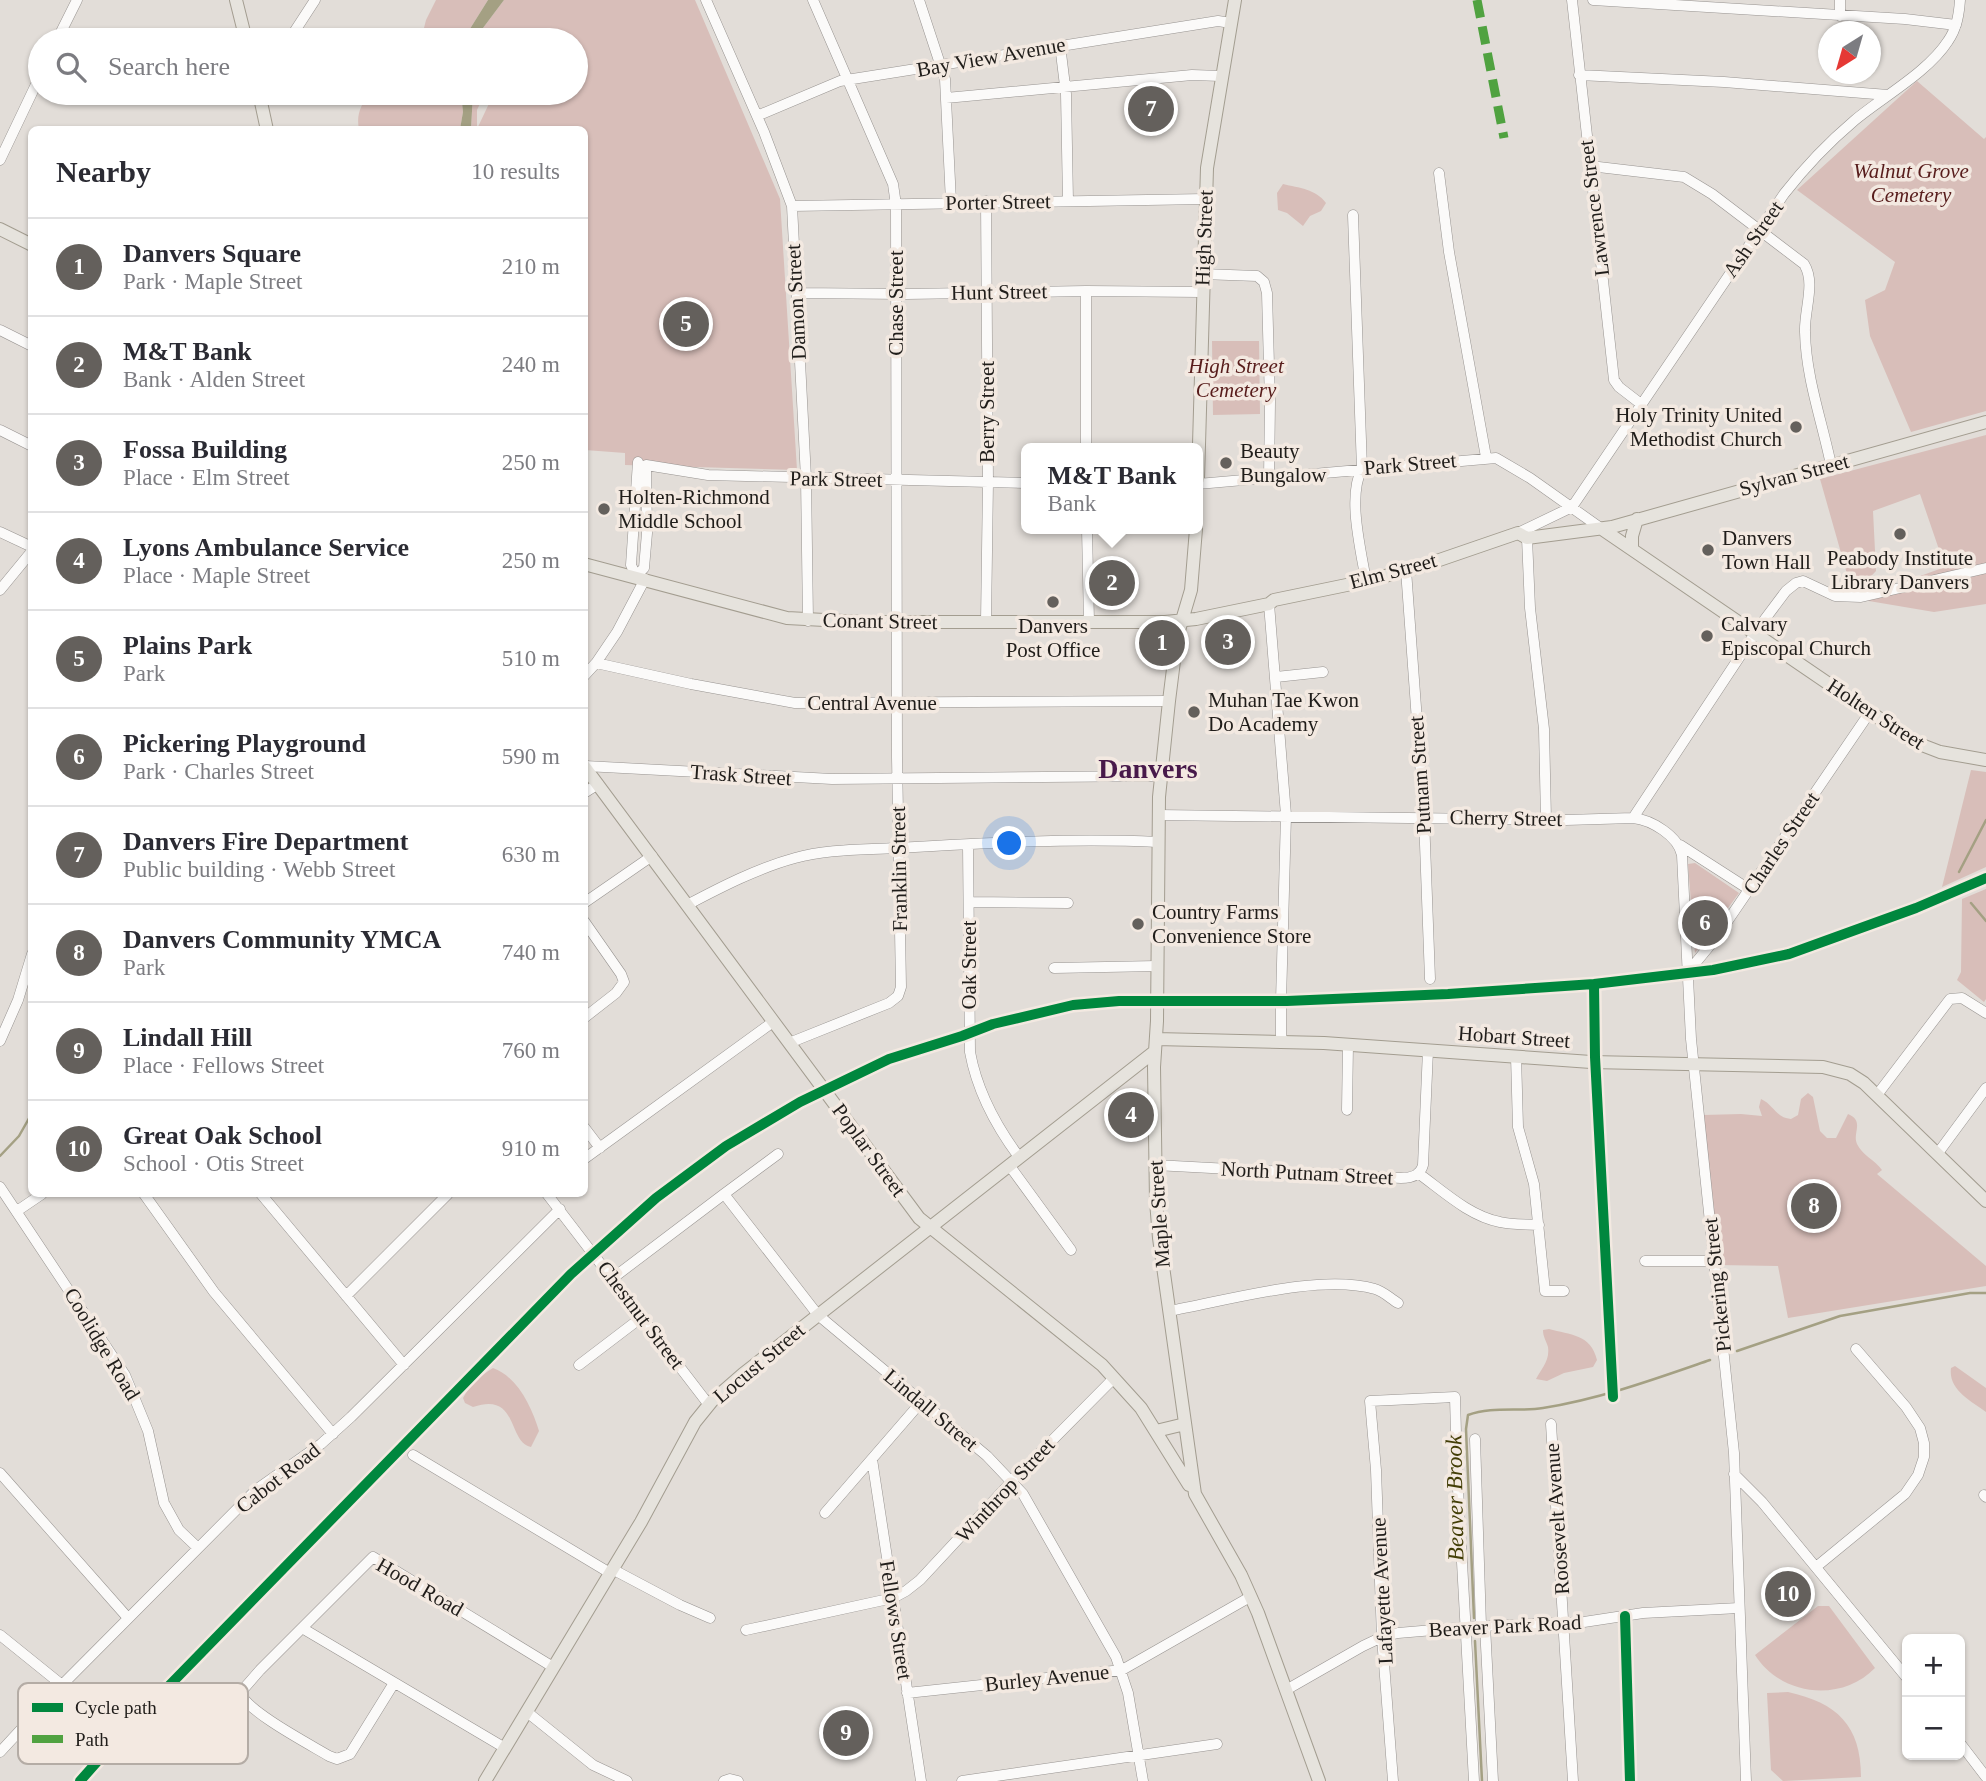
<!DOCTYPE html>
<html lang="en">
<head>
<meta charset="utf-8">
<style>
	body { margin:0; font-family:Georgia,serif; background:#f2f2f3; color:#2b2b33 }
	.controls { position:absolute; right:21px; bottom:21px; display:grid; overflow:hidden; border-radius:10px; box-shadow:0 2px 5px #0004 }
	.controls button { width:63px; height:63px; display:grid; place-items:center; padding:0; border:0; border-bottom:2px solid #e1e1e2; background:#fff; color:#2b2b33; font:35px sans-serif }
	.compass { position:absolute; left:1818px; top:21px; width:63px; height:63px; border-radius:50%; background:#fff; box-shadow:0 2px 5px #0004; rotate:217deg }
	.you { position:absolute; left:1010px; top:844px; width:24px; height:24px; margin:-18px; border:5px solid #fff; border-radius:50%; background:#1a73e8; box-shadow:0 0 0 10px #1a73e833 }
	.badge { display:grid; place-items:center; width:46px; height:46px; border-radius:50%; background:#64605c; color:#fff; font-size:23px; font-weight:700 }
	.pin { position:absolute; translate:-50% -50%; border:4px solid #fff; box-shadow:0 2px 7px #0006 }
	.popup { position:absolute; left:1021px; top:443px; width:182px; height:91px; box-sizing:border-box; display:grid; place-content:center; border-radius:10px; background:#fff; filter:drop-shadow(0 2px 5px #0005); font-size:23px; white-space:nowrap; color:#7c7c81 }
	.popup b { font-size:26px; color:#2b2b33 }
	.popup::after { content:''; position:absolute; left:50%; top:100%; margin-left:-14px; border:14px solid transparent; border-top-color:#fff }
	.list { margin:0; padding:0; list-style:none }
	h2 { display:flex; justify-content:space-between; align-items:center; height:91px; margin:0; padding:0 28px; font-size:30px }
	h2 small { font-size:23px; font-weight:400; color:#7c7c81 }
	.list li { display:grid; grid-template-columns:46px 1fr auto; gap:21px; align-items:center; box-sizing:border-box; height:98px; padding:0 28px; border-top:2px solid #e1e1e2 }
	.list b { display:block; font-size:26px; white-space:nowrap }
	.list p { margin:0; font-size:23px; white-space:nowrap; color:#7c7c81 }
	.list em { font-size:23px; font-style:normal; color:#7c7c81 }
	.icon { flex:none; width:38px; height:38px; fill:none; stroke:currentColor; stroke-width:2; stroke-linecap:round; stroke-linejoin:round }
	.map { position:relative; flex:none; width:1986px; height:1781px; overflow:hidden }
	.search { position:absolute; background:#fff; box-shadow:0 2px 5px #0004; left:28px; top:28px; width:560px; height:77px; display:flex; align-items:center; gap:18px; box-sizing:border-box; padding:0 24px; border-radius:38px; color:#7c7c81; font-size:26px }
	.panel { position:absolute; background:#fff; box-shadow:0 2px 5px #0004; left:28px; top:126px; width:560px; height:1071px; border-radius:10px }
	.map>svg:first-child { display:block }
	.green { fill:#d8beb9 }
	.water { fill:#a4a083 }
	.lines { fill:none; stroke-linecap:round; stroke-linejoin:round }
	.stream { stroke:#a4a083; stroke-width:2.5 }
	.minor-casing { stroke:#979390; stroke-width:11 }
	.major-casing { stroke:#a39d90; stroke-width:14 }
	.minor { stroke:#fbfaf9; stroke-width:10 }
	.major { stroke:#e6e3dd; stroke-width:12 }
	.quiet { stroke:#50a240; stroke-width:9; stroke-dasharray:18 9; stroke-linecap:butt }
	.cycleway-casing { stroke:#f3e9e1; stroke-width:15 }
	.cycleway { stroke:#00873e; stroke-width:10 }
	.poi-dot { fill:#64605c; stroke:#f3e9e1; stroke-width:2.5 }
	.labels { text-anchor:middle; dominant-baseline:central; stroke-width:7; stroke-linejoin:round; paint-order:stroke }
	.street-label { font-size:21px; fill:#201d1a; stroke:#f3e9e1 }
	.park-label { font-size:21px; font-style:italic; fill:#571c1b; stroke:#f3e9e1 }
	.poi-label { font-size:21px; fill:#201d1a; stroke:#f3e9e1; text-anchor:start }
	.water-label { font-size:23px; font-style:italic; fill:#433e07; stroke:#f3e9e1 }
	.district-label { font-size:28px; font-weight:bold; fill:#48194a; stroke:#f3e9e1 }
	.key { fill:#f3e9e1; stroke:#b4aca5; stroke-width:2 }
	.key-label { font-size:19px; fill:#201d1a }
</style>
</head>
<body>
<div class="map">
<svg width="1986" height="1781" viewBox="0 0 1986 1781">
	<rect width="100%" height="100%" fill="#e2ddd8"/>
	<!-- green -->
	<path class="green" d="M436,0h52l-25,40h-42l5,-20z
		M504,0h191l85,199 17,271 -172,-5v-12l-40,-3 -1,-320h-113l2,-37h12l-8,17v19l17,-36h82v-53h-102z
		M1917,81l67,58 2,-2v274l-75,21 -41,-96 -5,-36 20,-10 10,-28 -98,-72z
		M370,93h91l2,19 -3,17h-101c-3,-14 2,-25 11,-36z
		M1283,184c16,4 33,5 43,19l-5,8 -11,5 -7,10 -16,-13 -9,-3 -1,-17z
		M1212,341h47l1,73 -47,1z
		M1986,435v169l-52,8 -77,-13 88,-32 -25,-73 -47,17 3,60 -23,24 -33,-116z
		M1971,770l15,2v95l-44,20z
		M1695,863l44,30 -44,60 -7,-89z
		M1986,889v110l-2,3 -27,-22 4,-8 1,-73z
		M1808,1093l5,4 7,34 7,7h9l12,-24c17,7 4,19 9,30 5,11 18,16 25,26l-5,4 109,92v20l-198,32 -10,-52 -59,-1 -16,-150 38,-1 21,2 -3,-9 2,-8c13,6 15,19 30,20l7,-4 3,-16z
		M1549,1329c21,6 42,5 48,31l-4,7 -29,6 -17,8 -11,-2c5,-10 14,-18 12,-32 -2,-7 -5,-10 -5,-17z
		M1955,1366l31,22v24c-15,-11 -38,-22 -35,-44z
		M493,1368c25,9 39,40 46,63l-8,16c-24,-5 -12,-56 -58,-40l-8,-4 -2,-5c7,-13 17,-22 30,-30z
		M1818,1606h11l46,62c-34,35 -94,28 -120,-13z
		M1788,1692c49,11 73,33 73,85l-78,4 -12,-11 -4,-77z"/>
	<!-- water -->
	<path class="water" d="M488,0h16l-30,40h-11z
		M461,93h12l-2,36h-11l3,-17z"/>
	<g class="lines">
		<!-- stream -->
		<path class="stream" d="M1959,872l27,-52
			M1971,903l15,18
			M0,1156l19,-20 13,-23
			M1737,1351l103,-35 130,-23h16
			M1474,1618l-8,-189 2,-14c24,-9 51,-3 75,-7 57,-9 112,-29 167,-48
			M1475,1641l7,140"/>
		<defs>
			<path id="minor" d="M706,0l58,132 28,74 14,272 2,143
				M919,0l26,79 6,123
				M1572,0l42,380 5,7 22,17
				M1593,0l312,19 51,6
				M1840,16v-16
				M57,40l20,-40
				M289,40l26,-40
				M1060,45l6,49 2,107
				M1579,75l145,7 164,13
				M946,98l246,-23 29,1
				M757,116l83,-35 378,-60 13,2
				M0,160l40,-84
				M1590,166l94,11 28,17 92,70c12,19 0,46 1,68 1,46 17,89 26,133
				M1439,173l10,79 37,205
				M986,201l2,281 -2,140
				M792,206l413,-7
				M1353,215l9,254c-15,27 -1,81 4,112
				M1202,274l55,2 7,6 3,11 3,109 -1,76
				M796,293l110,1 180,-3 116,1
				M0,330l32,16
				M0,430l32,16
				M1086,448v-157
				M638,462l-7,103 5,11 8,-8 3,-35 -1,-68 62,10 318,8
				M1198,484l298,-26 34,20 72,51
				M1087,529l2,93
				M0,532l32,15
				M1518,533l54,-26 212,-313c21,-27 45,-52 71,-74 29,-24 73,-48 93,-79 9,-13 11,-27 12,-41
				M1527,538l3,70 14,121 2,90
				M1406,570l18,247 6,162
				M0,590l32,-39
				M1269,604l17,211 -5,186v34l2,7
				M596,663l21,-31 28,-53
				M584,676l12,-13 95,21 104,19 374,-2
				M1276,677l47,-5
				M585,766l247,13 328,-3
				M584,793l14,-9
				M1158,815l408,5 67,-2 129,-195 24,-32 10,-8 7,-2 32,15 26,1 125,-29
				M1633,818c19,2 45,18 49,37l9,184 43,414 12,328
				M968,845l2,207c7,39 26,74 49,105
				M1680,845l70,45
				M969,902l99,1
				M584,903l68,-47
				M687,905c34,-18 71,-37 108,-47 32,-9 68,-8 101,-10 87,-5 175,-10 262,-6
				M584,921l37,53 3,8 -8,11 -32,25
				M1054,968l103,-2
				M1688,972l28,-34 154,-226
				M0,1041l18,-41 14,-46
				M789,1043l100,-40 9,-7 3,-9 -4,-230 -1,-552 -3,-21 -80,-184
				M1516,1056l2,71 16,57 11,107h19
				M1877,1095l73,-96 12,-1 24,15
				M1347,1110l1,-65
				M584,1127l16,21
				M1938,1153l48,-65
				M584,1159l189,-137
				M1009,1165l62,85
				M1155,1165l246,13c10,0 19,-2 22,-13l5,-115
				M1418,1173c25,18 51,43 82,49 12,3 26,2 39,3
				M0,1187l125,188 23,56 16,72 15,27 19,18
				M144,1194l70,98 119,142
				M261,1194l143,171
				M547,1194l162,211
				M724,1194l54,-40
				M17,1211l25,-17
				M1645,1261h70
				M613,1278l111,-84 94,121 169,141 36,38 93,163 12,36 15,88
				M346,1296l102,-102
				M1169,1311c57,-10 151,-38 206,-22 8,2 16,10 23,14
				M579,1365l63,-48
				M1551,1424l22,357
				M1475,1439l6,187
				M413,1455l197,118
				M872,1459l49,322
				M0,1473l128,145
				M1734,1474l28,28 145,176
				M1984,1495l2,2
				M825,1513l97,-112
				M1816,1567l89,-73 13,-19 6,-18v-14l-4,-15 -14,-21 -50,-58
				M612,1569l68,36 30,13
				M1485,1626l8,155
				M302,1628l203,120
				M746,1630l147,-32 13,-7 14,-11 92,-99 102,-103
				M0,1635l62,50
				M394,1683l-44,71 -13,5 -8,-3c-20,-12 -81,-44 -89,-63l20,-23 113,-113 180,110
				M1286,1690l77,-44 19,-9 16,-4 83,-7 103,-4 59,-9 96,-5
				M907,1693l215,-23 128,-73
				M527,1712l66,53 34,16
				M1960,1743l26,34
				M0,1752l62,-67 195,-196 64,-45 30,-27 209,-208
				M724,1781l6,-2 8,2
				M962,1781l255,-37
				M1393,1781l-11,-144 -6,-167 -6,-69 85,-4 2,74 17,310"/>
			<path id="major" d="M236,0l10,40
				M259,93l8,37
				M0,229l32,16
				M1198,479l9,-311 28,-168
				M1196,529l-5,61 -14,47 -8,64 -10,96 -2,224 -3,46 2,134 3,37 36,256 46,81 17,38 61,168
				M1602,529l312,213 26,10 46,8
				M1632,549v-13l5,-17
				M584,564l203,54 75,4h303l31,-3 73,-15 5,-4 92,-19 53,-14 99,-34 9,5 85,-11 374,-105
				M584,766l335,452 183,147 39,43 48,77
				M1156,1039l168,4 267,19 232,5 27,7 14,9 122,118
				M1156,1431l29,-7
				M485,1781l156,-259 54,-100 17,-21 31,-27 411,-322"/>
		</defs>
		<!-- minor casing -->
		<use href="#minor" class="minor-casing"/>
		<!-- major casing -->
		<use href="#major" class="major-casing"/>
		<!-- minor -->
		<use href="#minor" class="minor"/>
		<!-- major -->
		<use href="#major" class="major"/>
		<!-- quiet -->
		<path class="quiet" d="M1477,0l27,138"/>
		<defs>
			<path id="cycleway" d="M1594,984l1,73 18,340
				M1625,1616l5,165
				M80,1781l39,-44 452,-463 85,-76 70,-52 74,-44 89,-43 73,-23 31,-12 80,-19 46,-4h168l161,-7 146,-10 119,-14 76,-16 127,-46 70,-30"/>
		</defs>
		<!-- cycleway casing -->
		<use href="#cycleway" class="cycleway-casing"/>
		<!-- cycleway -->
		<use href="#cycleway" class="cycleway"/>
	</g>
	<!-- markers -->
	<g class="poi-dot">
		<circle cx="1796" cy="427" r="7"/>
		<circle cx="1226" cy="463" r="7"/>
		<circle cx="604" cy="509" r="7"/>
		<circle cx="1900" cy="534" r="7"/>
		<circle cx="1708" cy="550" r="7"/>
		<circle cx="1053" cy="602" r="7"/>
		<circle cx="1707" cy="636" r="7"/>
		<circle cx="1194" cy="712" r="7"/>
		<circle cx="1138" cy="924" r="7"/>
	</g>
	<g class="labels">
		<!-- street labels -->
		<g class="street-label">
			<text transform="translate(991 57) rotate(-10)">Bay View Avenue</text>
			<text transform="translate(998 202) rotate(-1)">Porter Street</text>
			<text transform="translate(1594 208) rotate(-97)">Lawrence Street</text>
			<text transform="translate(1204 238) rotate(-88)">High Street</text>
			<text transform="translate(1753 239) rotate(-55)">Ash Street</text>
			<text transform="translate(999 292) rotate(-1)">Hunt Street</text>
			<text transform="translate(796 302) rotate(-93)">Damon Street</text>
			<text transform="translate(896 303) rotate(-90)">Chase Street</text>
			<text transform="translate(987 412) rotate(-90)">Berry Street</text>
			<text transform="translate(1410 464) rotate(-5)">Park Street</text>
			<text transform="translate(1794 475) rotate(-15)">Sylvan Street</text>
			<text transform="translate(836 479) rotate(1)">Park Street</text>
			<text transform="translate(1393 571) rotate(-15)">Elm Street</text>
			<text transform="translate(880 621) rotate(1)">Conant Street</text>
			<text x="872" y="703">Central Avenue</text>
			<text transform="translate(1876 714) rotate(33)">Holten Street</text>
			<text transform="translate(741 775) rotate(4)">Trask Street</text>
			<text transform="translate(1420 775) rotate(-94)">Putnam Street</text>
			<text transform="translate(1506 818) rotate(1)">Cherry Street</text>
			<text transform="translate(1781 843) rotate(-56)">Charles Street</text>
			<text transform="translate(899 869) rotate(-91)">Franklin Street</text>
			<text transform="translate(969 965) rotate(-90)">Oak Street</text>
			<text transform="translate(1514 1037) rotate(4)">Hobart Street</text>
			<text transform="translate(869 1150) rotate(54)">Poplar Street</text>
			<text transform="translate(1307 1173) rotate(3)">North Putnam Street</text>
			<text transform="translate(1159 1214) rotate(-94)">Maple Street</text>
			<text transform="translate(1717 1285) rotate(-96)">Pickering Street</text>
			<text transform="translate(641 1315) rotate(53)">Chestnut Street</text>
			<text transform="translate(102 1344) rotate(59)">Coolidge Road</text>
			<text transform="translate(759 1363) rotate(-40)">Locust Street</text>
			<text transform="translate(931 1410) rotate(40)">Lindall Street</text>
			<text transform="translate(278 1478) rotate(-38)">Cabot Road</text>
			<text transform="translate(1005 1490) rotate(-47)">Winthrop Street</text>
			<text transform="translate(1557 1519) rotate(-94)">Roosevelt Avenue</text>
			<text transform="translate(420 1587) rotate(30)">Hood Road</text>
			<text transform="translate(1382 1591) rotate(-93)">Lafayette Avenue</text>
			<text transform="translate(896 1620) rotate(81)">Fellows Street</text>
			<text transform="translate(1505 1626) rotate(-3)">Beaver Park Road</text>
			<text transform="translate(1047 1678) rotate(-6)">Burley Avenue</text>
		</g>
		<!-- park labels -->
		<g class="park-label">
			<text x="1911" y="171">Walnut Grove<tspan x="1911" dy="24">Cemetery</tspan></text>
			<text x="1236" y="366">High Street<tspan x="1236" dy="24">Cemetery</tspan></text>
		</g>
		<!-- poi labels -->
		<g class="poi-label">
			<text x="1782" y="415" text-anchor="end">Holy Trinity United<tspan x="1782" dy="24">Methodist Church</tspan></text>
			<text x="1240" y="451">Beauty<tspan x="1240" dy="24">Bungalow</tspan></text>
			<text x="618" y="497">Holten-Richmond<tspan x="618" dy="24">Middle School</tspan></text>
			<text x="1722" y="538">Danvers<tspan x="1722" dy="24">Town Hall</tspan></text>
			<text x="1900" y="558" text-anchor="middle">Peabody Institute<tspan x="1900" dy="24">Library Danvers</tspan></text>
			<text x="1721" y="624">Calvary<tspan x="1721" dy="24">Episcopal Church</tspan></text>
			<text x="1053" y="626" text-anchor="middle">Danvers<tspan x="1053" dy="24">Post Office</tspan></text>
			<text x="1208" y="700">Muhan Tae Kwon<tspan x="1208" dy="24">Do Academy</tspan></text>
			<text x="1152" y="912">Country Farms<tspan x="1152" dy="24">Convenience Store</tspan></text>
		</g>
		<!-- water labels -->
		<g class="water-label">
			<text transform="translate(1455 1498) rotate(-91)">Beaver Brook</text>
		</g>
		<!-- district labels -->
		<g class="district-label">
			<text x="1148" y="768">Danvers</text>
		</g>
	</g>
	<!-- legend -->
	<rect x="18" y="1683" width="230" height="81" rx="10" class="key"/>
	<rect x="32" y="1703" width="31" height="9" fill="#00873e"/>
	<rect x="32" y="1735" width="31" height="8" fill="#50a240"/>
	<g class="key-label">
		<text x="75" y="1714">Cycle path</text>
		<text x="75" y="1746">Path</text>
	</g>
</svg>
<div class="controls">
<button>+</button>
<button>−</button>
</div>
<svg class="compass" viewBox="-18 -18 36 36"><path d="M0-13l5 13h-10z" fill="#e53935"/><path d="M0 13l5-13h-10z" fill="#7c7c81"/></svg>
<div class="you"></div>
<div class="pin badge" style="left:1162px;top:643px">1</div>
<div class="pin badge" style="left:1112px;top:583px">2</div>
<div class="popup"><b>M&amp;T Bank</b>Bank</div>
<div class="pin badge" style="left:1228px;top:642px">3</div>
<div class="pin badge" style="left:1131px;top:1115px">4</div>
<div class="pin badge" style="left:686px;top:324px">5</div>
<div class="pin badge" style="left:1705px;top:923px">6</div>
<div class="pin badge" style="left:1151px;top:109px">7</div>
<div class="pin badge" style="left:1814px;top:1206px">8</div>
<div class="pin badge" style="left:846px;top:1733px">9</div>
<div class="pin badge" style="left:1788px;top:1594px">10</div>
<div class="search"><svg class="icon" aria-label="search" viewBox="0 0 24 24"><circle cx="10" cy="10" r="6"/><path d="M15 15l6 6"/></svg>Search here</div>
<section class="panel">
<h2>Nearby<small>10 results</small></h2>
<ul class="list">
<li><span class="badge">1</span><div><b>Danvers Square</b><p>Park · Maple Street</p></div><em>210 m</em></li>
<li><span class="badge">2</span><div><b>M&amp;T Bank</b><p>Bank · Alden Street</p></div><em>240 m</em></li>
<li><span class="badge">3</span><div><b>Fossa Building</b><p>Place · Elm Street</p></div><em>250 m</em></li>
<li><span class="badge">4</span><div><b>Lyons Ambulance Service</b><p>Place · Maple Street</p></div><em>250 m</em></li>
<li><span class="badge">5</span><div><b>Plains Park</b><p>Park</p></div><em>510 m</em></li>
<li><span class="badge">6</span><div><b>Pickering Playground</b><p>Park · Charles Street</p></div><em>590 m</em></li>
<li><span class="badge">7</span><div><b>Danvers Fire Department</b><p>Public building · Webb Street</p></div><em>630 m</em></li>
<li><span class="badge">8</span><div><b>Danvers Community YMCA</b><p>Park</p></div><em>740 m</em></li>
<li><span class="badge">9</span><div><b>Lindall Hill</b><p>Place · Fellows Street</p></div><em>760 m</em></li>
<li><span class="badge">10</span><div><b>Great Oak School</b><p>School · Otis Street</p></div><em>910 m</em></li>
</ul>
</section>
</div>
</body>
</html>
